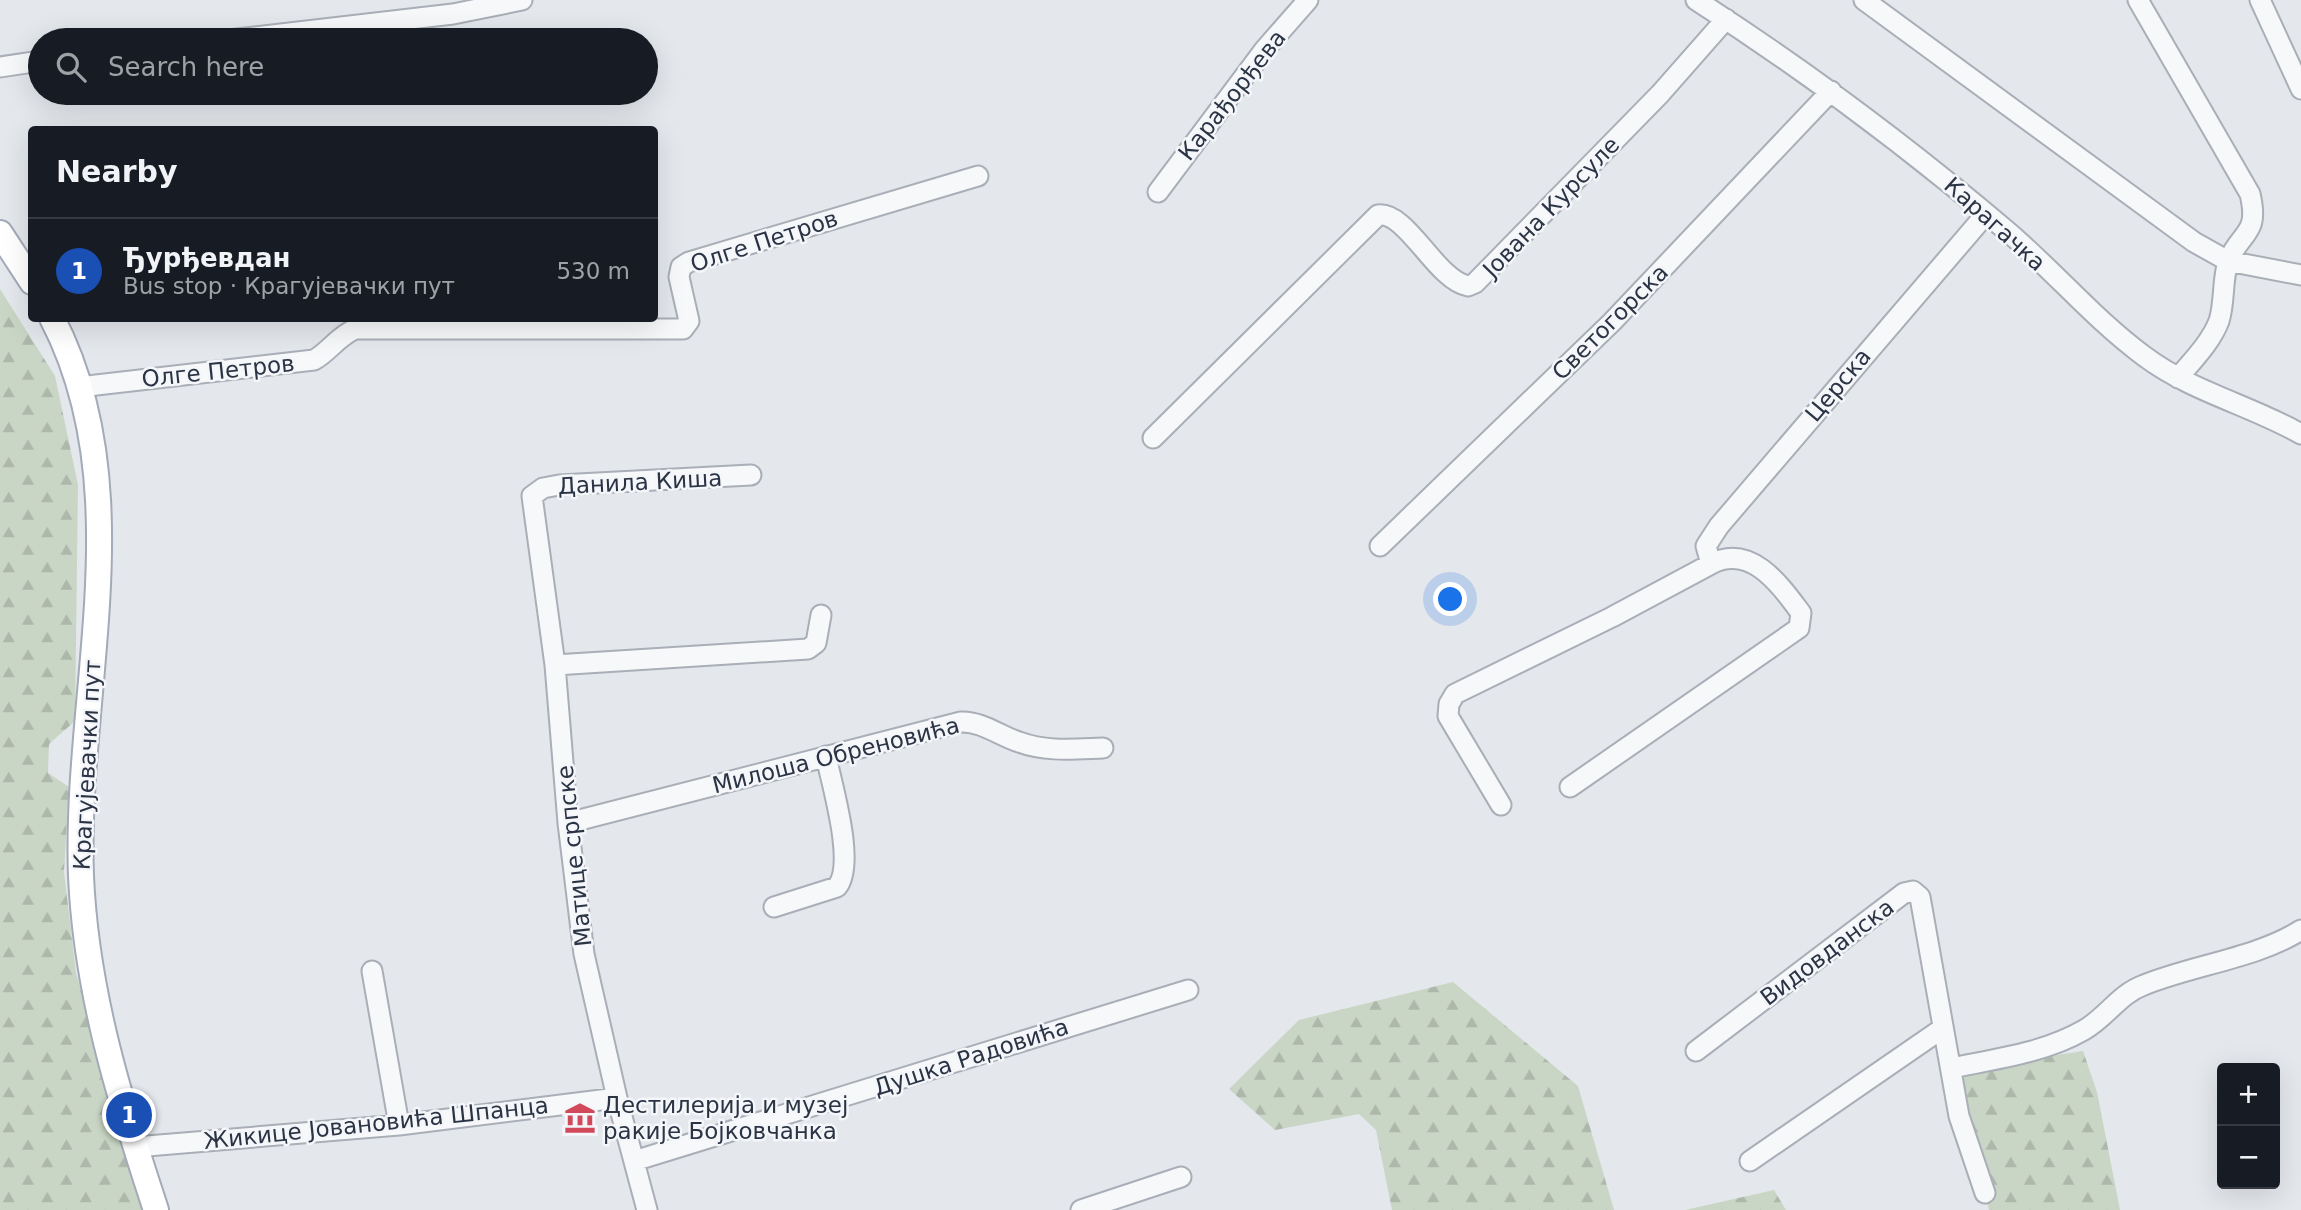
<!DOCTYPE html>
<html lang="en">
<head>
<meta charset="utf-8">
<style>
	body { margin:0; font-family:"DejaVu Sans",sans-serif; background:#20242c; color:#f1f3f6 }
	.controls { position:absolute; right:21px; bottom:21px; display:grid; overflow:hidden; border-radius:7px; box-shadow:0 7px 28px #0002 }
	.controls button { width:63px; height:63px; display:grid; place-items:center; padding:0; border:0; border-bottom:2px solid #363941; background:#171b24; color:#f1f3f6; font:35px sans-serif }
	.you { position:absolute; left:1451px; top:600px; width:24px; height:24px; margin:-18px; border:5px solid #fff; border-radius:50%; background:#1a73e8; box-shadow:0 0 0 10px #1a73e833 }
	.badge { display:grid; place-items:center; width:46px; height:46px; border-radius:50%; background:#d1495b; color:#fff; font-size:23px; font-weight:700 }
	.pin { position:absolute; translate:-50% -50%; border:4px solid #fff; box-shadow:0 2px 7px #0006 }
	.list { margin:0; padding:0; list-style:none }
	h2 { display:flex; justify-content:space-between; align-items:center; height:91px; margin:0; padding:0 28px; font-size:30px }
	h2 small { font-size:23px; font-weight:400; color:#9ea1a6 }
	.list li { display:grid; grid-template-columns:46px 1fr auto; gap:21px; align-items:center; box-sizing:border-box; height:105px; padding:0 28px; border-top:2px solid #363941 }
	.list b { display:block; font-size:26px; white-space:nowrap }
	.list p { margin:0; font-size:23px; white-space:nowrap; color:#9ea1a6 }
	.list em { font-size:23px; font-style:normal; color:#9ea1a6 }
	.icon { flex:none; width:38px; height:38px; fill:none; stroke:currentColor; stroke-width:2; stroke-linecap:round; stroke-linejoin:round }
	.map { position:relative; flex:none; width:2301px; height:1210px; overflow:hidden }
	.search { position:absolute; background:#171b24; box-shadow:0 7px 28px #0002; left:28px; top:28px; width:630px; height:77px; display:flex; align-items:center; gap:18px; box-sizing:border-box; padding:0 24px; border-radius:38px; color:#9ea1a6; font-size:26px }
	.panel { position:absolute; background:#171b24; box-shadow:0 7px 28px #0002; left:28px; top:126px; width:630px; height:196px; border-radius:7px }
	.map>svg:first-child { display:block }
	.forest { fill:url(#forest-firs) }
	.lines { fill:none; stroke-linecap:round; stroke-linejoin:round }
	.minor-casing { stroke:#a9aeb7; stroke-width:23 }
	.major-casing { stroke:#a3abb8; stroke-width:28 }
	.minor { stroke:#f7f8fa; stroke-width:19 }
	.major { stroke:#fff; stroke-width:24 }
	.labels { text-anchor:middle; dominant-baseline:central; stroke-width:5; stroke-linejoin:round; paint-order:stroke }
	.street-label { font-size:23px; fill:#2b3445; stroke:#f4f6f9 }
	.poi-label { font-size:23px; fill:#2b3445; stroke:#f4f6f9; text-anchor:start }
</style>
</head>
<body>
<div class="map">
<svg width="2301" height="1210" viewBox="0 0 2301 1210">
	<defs>
		<pattern id="forest-firs" width="22" height="20" patternUnits="userSpaceOnUse" patternTransform="scale(1.75)"><rect width="22" height="20" fill="#c9d6c5"/><path d="M5 1l3.5 6h-7zM16 11l3.5 6h-7z" fill="#adb8ab"/></pattern>
	</defs>
	<rect width="100%" height="100%" fill="#e4e7ec"/>
	<!-- forest -->
	<path class="forest" d="M0,289l55,87 23,109 -3,236 -26,23 -1,29 21,14 -5,85 12,101 67,237h-143z
		M1453,982l125,104 36,124h-222l-16,-80 -17,-16 -84,16 -46,-41 70,-69z
		M2083,1051l14,41 23,118h-131l-33,-139z
		M1774,1190l12,20h-101z"/>
	<g class="lines">
		<defs>
			<path id="minor" d="M1696,0c109,70 212,147 311,231 47,40 87,88 137,125 48,36 106,49 157,78
				M1864,0l330,242 34,19 73,14
				M2138,0l112,194c10,42 -10,37 -22,68 -6,18 -3,40 -9,59 -8,21 -26,39 -41,57
				M2260,0l41,89
				M228,40l225,-26 69,-14
				M0,67l40,-6
				M1158,192l107,-143 43,-49
				M79,387l235,-27c16,-9 23,-23 41,-31h328l6,-8 -10,-44 2,-10 8,-5 289,-86
				M1153,438l225,-223c29,-4 58,65 90,71l7,-3 185,-189 66,-75
				M1380,546l232,-224 219,-231
				M555,665l253,-16 8,-6 5,-28
				M1570,787l229,-159 2,-15c-21,-28 -50,-70 -90,-49
				M1501,805l-53,-89 1,-12 6,-10 157,-77 99,-53 -5,-18 13,-20 267,-312
				M568,823l393,-101c20,-1 39,14 58,20 27,10 55,7 84,6
				M774,907l63,-20c19,-23 -5,-101 -11,-131
				M372,971l27,154
				M1696,1051l208,-158 9,-2 7,6 39,219 26,77
				M1951,1068c45,-9 93,-15 133,-38 23,-13 35,-36 60,-45 49,-20 113,-27 157,-55
				M135,1147l264,-22 218,-27
				M634,1161l554,-171
				M1750,1161l193,-133
				M647,1210l-30,-112 -33,-144 -16,-131 -13,-158 -23,-169 11,-8 16,-3 192,-10
				M1081,1210l100,-33"/>
			<path id="major" d="M0,233l32,49
				M52,318c90,172 22,375 29,558 5,116 39,225 75,334"/>
		</defs>
		<!-- minor casing -->
		<use href="#minor" class="minor-casing"/>
		<!-- major casing -->
		<use href="#major" class="major-casing"/>
		<!-- minor -->
		<use href="#minor" class="minor"/>
		<!-- major -->
		<use href="#major" class="major"/>
	</g>
	<!-- icons -->
	<defs>
		<symbol id="museum-bare" viewBox="-9 -9 18 18"><path d="M0-6L6-3V-2H-6V-3ZM-5-1h2V3h-2ZM-1-1h2V3h-2ZM3-1h2V3H3ZM-6 4H6V6H-6Z" fill="#d1495b" stroke="#f4f6f9" stroke-width="2.5" paint-order="stroke"/></symbol>
	</defs>
	<g fill-rule="evenodd">
		<use href="#museum-bare" x="558" y="1096" width="44" height="44"/>
	</g>
	<g class="labels">
		<!-- street labels -->
		<g class="street-label">
			<text transform="translate(1232 95) rotate(-52)">Карађорђева</text>
			<text transform="translate(1551 207) rotate(-46)">Јована Курсуле</text>
			<text transform="translate(1995 224) rotate(42)">Карагачка</text>
			<text transform="translate(764 241) rotate(-18)">Олге Петров</text>
			<text transform="translate(1610 322) rotate(-45)">Светогорска</text>
			<text transform="translate(218 371) rotate(-6)">Олге Петров</text>
			<text transform="translate(1838 385) rotate(-50)">Церска</text>
			<text transform="translate(640 482) rotate(-3)">Данила Киша</text>
			<text transform="translate(836 755) rotate(-14)">Милоша Обреновића</text>
			<text transform="translate(87 765) rotate(-87)">Крагујевачки пут</text>
			<text transform="translate(574 856) rotate(-96)">Матице српске</text>
			<text transform="translate(1827 952) rotate(-37)">Видовданска</text>
			<text transform="translate(971 1057) rotate(-18)">Душка Радовића</text>
			<text transform="translate(376 1123) rotate(-6)">Жикице Јовановића Шпанца</text>
		</g>
		<!-- poi labels -->
		<g class="poi-label">
			<text x="603" y="1105">Дестилерија и музеј<tspan x="603" dy="26">ракије Бојковчанка</tspan></text>
		</g>
	</g>
</svg>
<div class="controls">
<button>+</button>
<button>−</button>
</div>
<div class="you"></div>
<div class="pin badge" style="left:129px;top:1115px;background:#1a4fb4">1</div>
<div class="search"><svg class="icon" aria-label="search" viewBox="0 0 24 24"><circle cx="10" cy="10" r="6"/><path d="M15 15l6 6"/></svg>Search here</div>
<section class="panel">
<h2>Nearby<small></small></h2>
<ul class="list">
<li><span class="badge" style="background:#1a4fb4">1</span><div><b>Ђурђевдан</b><p>Bus stop · Крагујевачки пут</p></div><em>530 m</em></li>
</ul>
</section>
</div>
</body>
</html>
